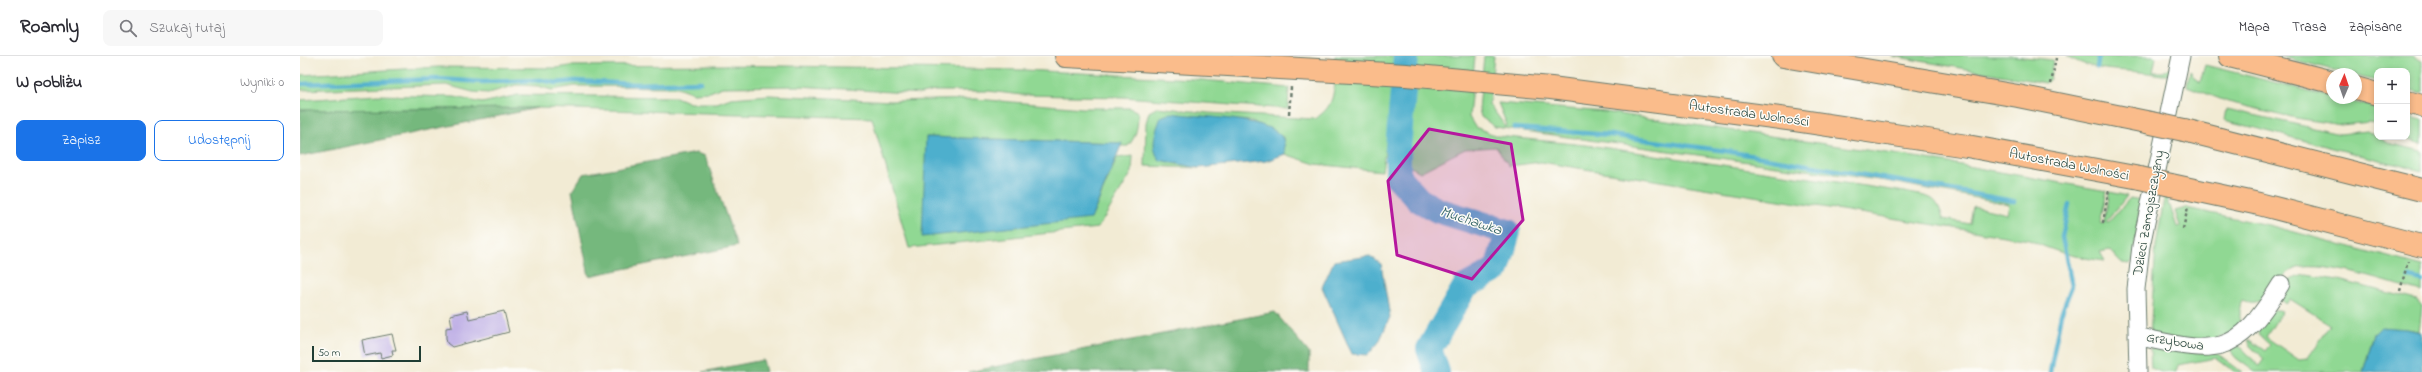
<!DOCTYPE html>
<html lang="pl">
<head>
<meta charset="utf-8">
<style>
	body { margin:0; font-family:"Indie Flower",sans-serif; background:#f7f7f7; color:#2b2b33 }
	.controls { position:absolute; right:12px; top:12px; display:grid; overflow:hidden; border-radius:8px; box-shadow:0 2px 6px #0003 }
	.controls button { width:36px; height:36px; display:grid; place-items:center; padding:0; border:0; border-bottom:1px solid #e1e1e2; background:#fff; color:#2b2b33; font:20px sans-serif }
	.compass { position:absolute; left:2026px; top:12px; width:36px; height:36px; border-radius:50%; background:#fff; box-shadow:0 2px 6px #0003; rotate:2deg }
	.scale { position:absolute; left:12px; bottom:10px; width:109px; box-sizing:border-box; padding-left:4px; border:2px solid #1f3d34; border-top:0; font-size:11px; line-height:14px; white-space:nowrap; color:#1f3d34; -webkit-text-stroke:3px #fdfcf7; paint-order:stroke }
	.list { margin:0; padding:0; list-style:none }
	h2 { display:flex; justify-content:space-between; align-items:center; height:52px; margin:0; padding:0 16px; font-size:17px }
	h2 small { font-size:13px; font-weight:400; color:#7c7c81 }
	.actions { display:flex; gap:8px; padding:12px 16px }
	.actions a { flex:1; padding:9px 0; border:1px solid #1a73e8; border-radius:8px; text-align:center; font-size:14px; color:#1a73e8 }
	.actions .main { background:#1a73e8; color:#fff }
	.icon { flex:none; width:22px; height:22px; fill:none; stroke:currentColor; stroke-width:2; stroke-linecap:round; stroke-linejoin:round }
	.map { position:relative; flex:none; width:2122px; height:316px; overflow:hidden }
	header { display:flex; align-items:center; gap:24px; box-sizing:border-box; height:56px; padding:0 20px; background:#fff; border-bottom:1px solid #e1e1e2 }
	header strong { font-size:19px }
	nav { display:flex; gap:22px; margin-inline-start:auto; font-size:14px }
	.search { width:280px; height:36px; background:#f7f7f7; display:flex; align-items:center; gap:10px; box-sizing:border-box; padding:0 14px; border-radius:8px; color:#7c7c81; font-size:15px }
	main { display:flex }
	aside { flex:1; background:#fff }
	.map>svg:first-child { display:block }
	.green { fill:#90d893; stroke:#588a64 }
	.forest { fill:#74b87d; stroke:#4a7a58 }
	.water { fill:#4eafcd; stroke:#367680 }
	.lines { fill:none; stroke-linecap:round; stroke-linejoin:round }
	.stream { stroke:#4eafcd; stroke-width:4.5 }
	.river { stroke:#4eafcd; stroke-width:26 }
	.building { fill:#bfb0e6 }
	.minor-casing { stroke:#697a6c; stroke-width:19 }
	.primary-casing { stroke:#697a6c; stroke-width:24 }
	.motorway-casing { stroke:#697a6c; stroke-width:24 }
	.path { stroke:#697a6c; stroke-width:2.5; stroke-dasharray:3 3; stroke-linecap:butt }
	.minor { stroke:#fff; stroke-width:17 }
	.primary { stroke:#fabc8b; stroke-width:22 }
	.motorway { stroke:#fabc8b; stroke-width:22 }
	.motorway-bridge-casing { stroke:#697a6c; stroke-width:24; stroke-linecap:butt }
	.motorway-bridge { stroke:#fabc8b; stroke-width:22 }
	.marked { fill:#b5179e; fill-opacity:0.2; stroke:#b5179e; stroke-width:3; stroke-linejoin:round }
	.labels { text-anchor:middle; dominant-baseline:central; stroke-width:3; stroke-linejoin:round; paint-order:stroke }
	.street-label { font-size:14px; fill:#1f3d34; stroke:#fdfcf7 }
	.water-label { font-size:15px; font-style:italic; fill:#2d5f62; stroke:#fdfcf7 }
</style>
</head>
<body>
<header>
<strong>Roamly</strong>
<div class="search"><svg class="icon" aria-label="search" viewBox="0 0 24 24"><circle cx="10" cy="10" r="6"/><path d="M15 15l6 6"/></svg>Szukaj tutaj</div>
<nav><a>Mapa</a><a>Trasa</a><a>Zapisane</a></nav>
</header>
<main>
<aside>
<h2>W pobliżu<small>Wyniki: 0</small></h2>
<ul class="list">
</ul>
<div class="actions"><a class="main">Zapisz</a><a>Udostępnij</a></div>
</aside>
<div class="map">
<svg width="2122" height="316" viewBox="0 0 2122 316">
	<rect width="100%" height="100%" fill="#fdfcf7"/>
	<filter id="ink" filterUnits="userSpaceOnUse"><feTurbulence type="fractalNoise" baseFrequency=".025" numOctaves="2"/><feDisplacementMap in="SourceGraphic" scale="8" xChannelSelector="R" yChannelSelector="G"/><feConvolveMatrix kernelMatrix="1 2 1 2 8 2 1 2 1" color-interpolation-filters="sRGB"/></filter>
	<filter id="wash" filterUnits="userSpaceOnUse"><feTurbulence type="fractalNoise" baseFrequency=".012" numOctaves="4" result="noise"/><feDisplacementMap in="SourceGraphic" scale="16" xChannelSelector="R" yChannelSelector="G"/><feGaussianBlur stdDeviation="0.9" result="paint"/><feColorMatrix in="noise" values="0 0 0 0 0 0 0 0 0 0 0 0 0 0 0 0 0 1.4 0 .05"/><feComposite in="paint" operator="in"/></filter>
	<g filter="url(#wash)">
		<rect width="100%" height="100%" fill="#f2ebd4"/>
		<!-- green -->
		<path class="green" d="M1035,0h60l-7,75 -6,40 -67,-7 -30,-10 -2,-17 -31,-16 -42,-3 -39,45 28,5 -54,-2 1,-43 3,-11 9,-5 50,6 106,6c26,-14 19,-37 21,-63z
			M1116,0h59l-6,61 6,10 22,9 97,10 311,46c24,6 31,1 38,27l27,5 3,-18 34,8 2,-10 -123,-23 -391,-54 -14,-10 -2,-8 5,-53h10l-5,48 17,23 1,-2 -9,-22 107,9 316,46 186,33 -7,32 3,1 7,-32 17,4 -21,26 2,1 22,-25 11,2 -8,60 -3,4 -9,-1 -12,-13 -9,2 5,9c-31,-4 -47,-8 -76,-21l-488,-78 -32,4 -13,-19 -31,2 -45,23 -11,-6z
			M1592,0h122l39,4 -3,19 -4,4z
			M1766,0h86l4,1 -3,15h10l9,-6 -2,9c-11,1 -21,-3 -31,-3 -31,-3 -44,-1 -73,-16z
			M1979,0h134l9,5v32l-15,-4v-18h-30v10l-21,-5v-2h-7z
			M424,9l301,5 167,9 97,9 -1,21 -165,-12 -101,-2 -34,-4h-53l-14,3 -122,-8 -77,1 -12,5 -17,1 -16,-6 -102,-1 -23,4 -14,-4 -22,-1 -27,8 -16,-1 -27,-7 -146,5v-15l139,-8 118,1 13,-2z
			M1905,9l172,43v17l-7,-3 -29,3 -45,-7 -68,-16 -41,-16 3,-16 4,8 6,4z
			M78,39l77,2 27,6 36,-8 158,2 14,6h27l14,-5 38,-3 123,6 84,-2 107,9h47l8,4c0,14 -1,24 -10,34h-7v-3l-195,-6 165,82 26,-61 16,-2 -1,16 -34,56 -189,20 -37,-130 -334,-10 -238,2v-10z
			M1926,53l114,25 27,-3 21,12 34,8v20l-198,-51z
			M2107,60l15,4v24l-21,-7h6z
			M1865,137l3,1v11l2,1 7,21 3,-1 -5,-15 11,-3 82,17 154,41v26c-30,-8 -95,-31 -124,-24 -23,5 -26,44 -56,32 -5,8 2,20 -7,28 -21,21 -60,11 -85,7l6,-89z
			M2007,219l31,5 79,20 5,6 -3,25 -12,-2 -33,4 -11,39h-108l-19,-14 -5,-6v-5l5,-2 6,3 17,18 5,-7 -14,-13 -2,-7 17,12 5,-6 -11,-10 -2,-8c7,-9 12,-21 25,-16l-16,26 33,23 8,-1 24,-34 -41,-26 -4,5 -8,-7c10,-14 12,-20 29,-22z
			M1850,292l68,6 24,18h-6l-20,-14 -38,7 -2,7h-15l-10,-4z"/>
		<!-- forest -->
		<path class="forest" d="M238,52l-34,7 -204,41v-46z
			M396,97l9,3 32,90 -148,30 -17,-85 11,-17z
			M975,256l34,41v19h-341z
			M463,304l3,12h-64z"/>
		<!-- water -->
		<path class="water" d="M871,57c26,4 95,4 110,23 4,4 3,13 4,18l-19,7 -67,7 -40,-8c-9,-15 -4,-27 2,-43z
			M626,81l196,6 -31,76 -169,18z
			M1070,200l11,8 9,53 -11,25 -11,13 -16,-1 -30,-67 12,-26z
			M2081,271l26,2 15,3v40h-59l11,-38z"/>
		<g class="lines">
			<!-- stream -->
			<path class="stream" d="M1797,11l2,-11
				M0,28l138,-5 44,3 59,-2 16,3 18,-2 61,3 65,-2
				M1214,72l96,7 116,16 288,50
				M2109,222l13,3
				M1750,316l11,-58 11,-28 -10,-49 7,-33"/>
			<!-- river -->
			<path class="river" d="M1106,0l-8,93v28l21,23 18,10 71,22 -11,37 -32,18 -36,62 8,23"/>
		</g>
		<g id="blocks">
			<!-- building -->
			<path class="building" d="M167,255l2,8 35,-8 5,21 -57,15 -5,-4 -1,-5v-10l6,-1 -2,-12z
				M92,278l4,16h-4l1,5 -12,3 -1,-5 -15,3 -3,-16z"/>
		</g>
	</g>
	<g filter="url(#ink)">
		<use href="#blocks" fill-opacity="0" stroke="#697a6c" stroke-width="1"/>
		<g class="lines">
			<defs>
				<path id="minor" d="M1837,280c79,18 98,23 144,-52
					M1838,316l-2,-83 5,-43 40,-190"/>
				<path id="primary" d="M1930,0l102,26
					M2056,32l21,6
					M2107,46l15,4"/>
				<path id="motorway" d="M766,0l340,19 145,13 244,32 172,26 173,32
					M1483,0l235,40 133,27
					M1884,74l238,60
					M1871,129l88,19 163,42"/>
			</defs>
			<!-- minor casing -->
			<use href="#minor" class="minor-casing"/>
			<!-- primary casing -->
			<use href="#primary" class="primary-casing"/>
			<!-- motorway casing -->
			<use href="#motorway" class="motorway-casing"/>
			<!-- path -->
			<path class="path" d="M1751,28l5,-26
				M989,58l2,-27
				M1803,167l6,-34
				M1883,173l5,-22
				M2100,235l8,-30"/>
			<!-- minor -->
			<use href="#minor" class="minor"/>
			<!-- primary -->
			<use href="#primary" class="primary"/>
			<!-- motorway -->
			<use href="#motorway" class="motorway"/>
			<defs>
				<path id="motorway-bridge" d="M1851,67l33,7
					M1840,122l31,7"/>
			</defs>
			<!-- motorway-bridge casing -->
			<use href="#motorway-bridge" class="motorway-bridge-casing"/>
			<!-- motorway-bridge -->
			<use href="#motorway-bridge" class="motorway-bridge"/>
		</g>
	</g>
	<!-- marked area -->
	<path class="marked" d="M1129,73l82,15 12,76 -51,59 -75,-24 -9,-74z"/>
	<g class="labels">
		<!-- street labels -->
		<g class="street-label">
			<text transform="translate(1449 58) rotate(8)">Autostrada Wolności</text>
			<text transform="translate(1769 109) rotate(11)">Autostrada Wolności</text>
			<text transform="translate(1849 157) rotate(-80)">Dzieci Zamojszczyzny</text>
			<text transform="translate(1875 286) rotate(9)">Grzybowa</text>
		</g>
		<!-- water labels -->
		<g class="water-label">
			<text transform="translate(1171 165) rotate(18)">Muchawka</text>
		</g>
	</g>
</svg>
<div class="controls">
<button>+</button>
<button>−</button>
</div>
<svg class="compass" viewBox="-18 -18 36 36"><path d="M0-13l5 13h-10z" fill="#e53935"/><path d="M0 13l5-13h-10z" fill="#7c7c81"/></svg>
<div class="scale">50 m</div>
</div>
</main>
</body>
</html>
